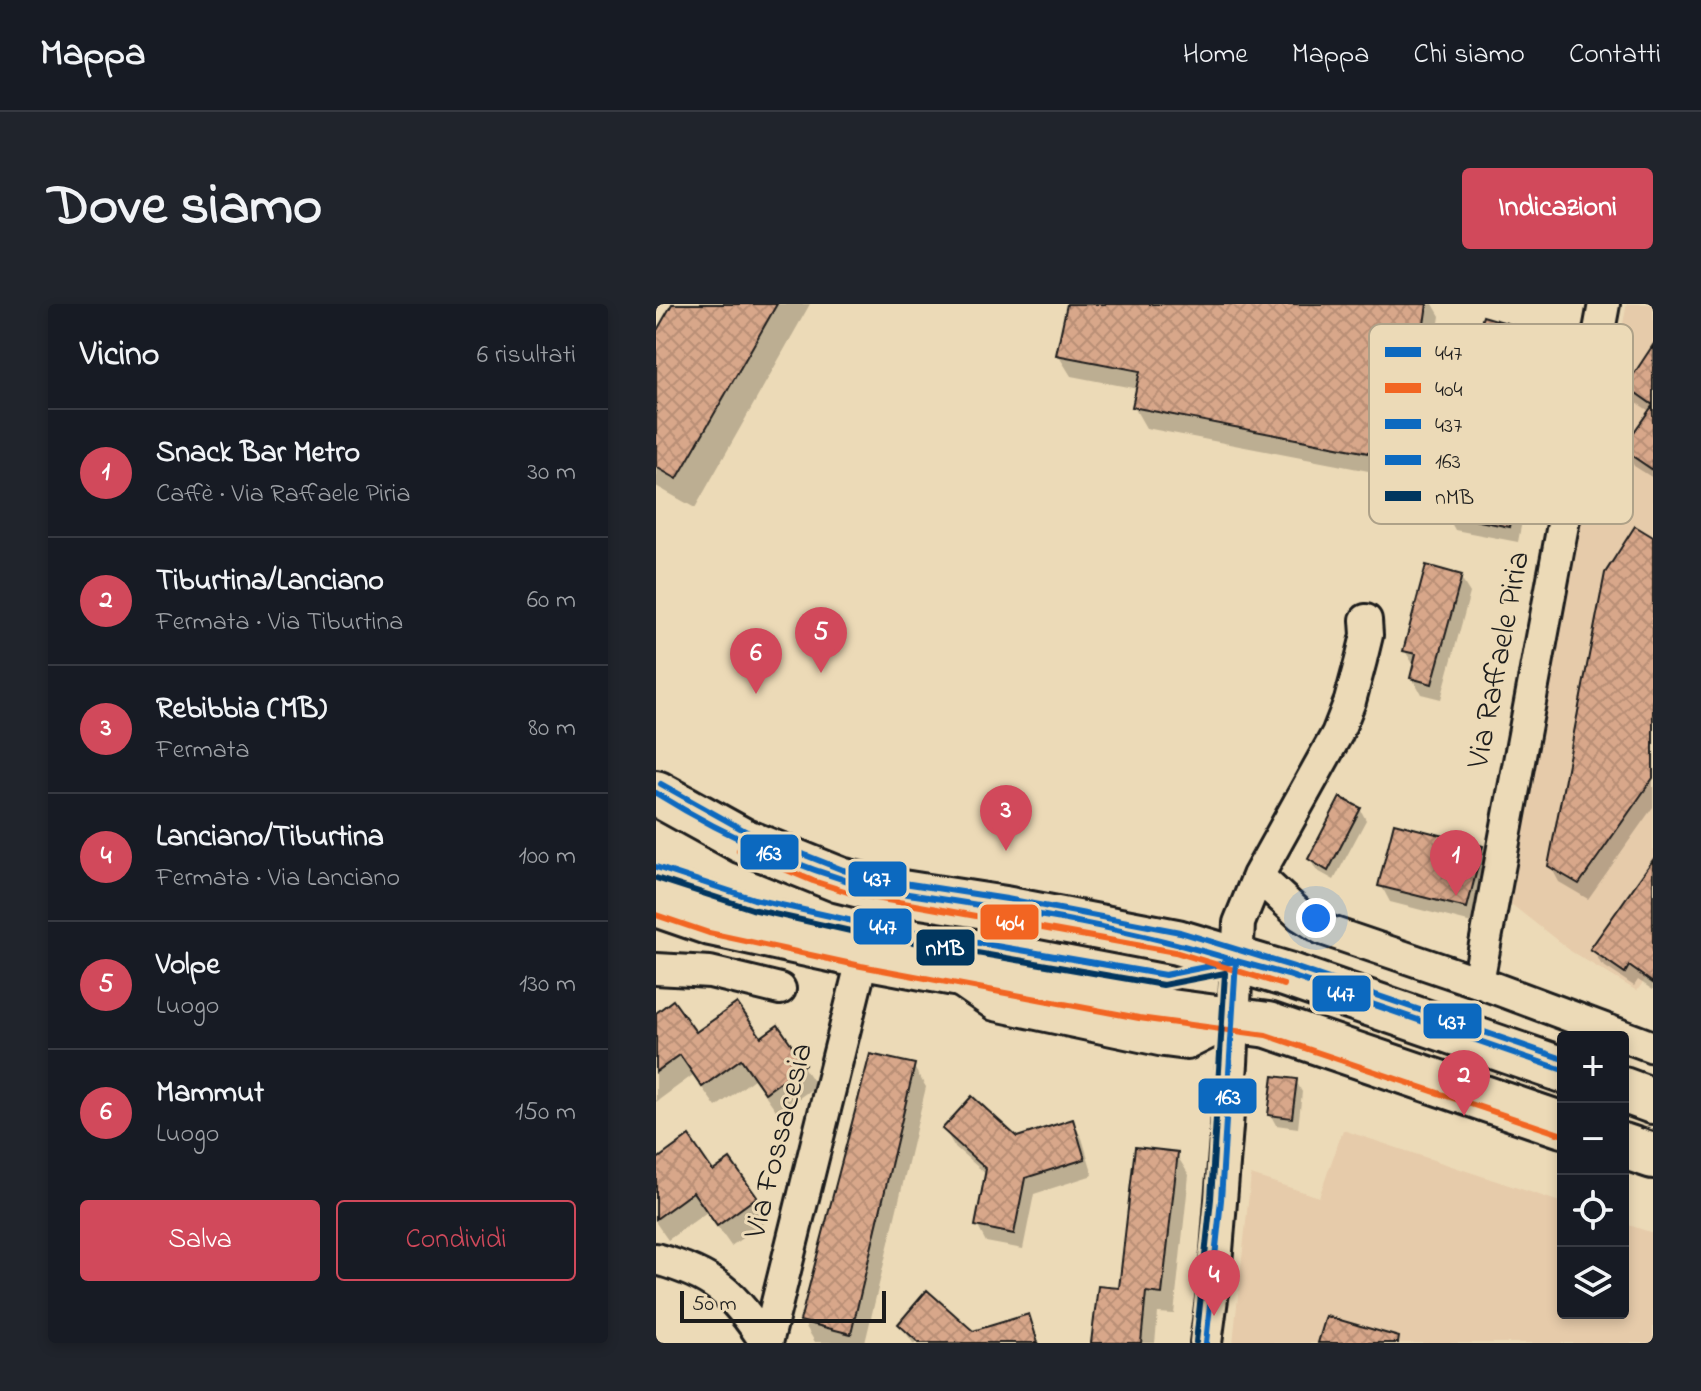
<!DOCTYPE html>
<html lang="it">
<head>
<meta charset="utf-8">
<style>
	body { margin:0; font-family:"Indie Flower",sans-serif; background:#20242c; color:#f1f3f6 }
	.controls { position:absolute; right:24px; bottom:24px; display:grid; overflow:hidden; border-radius:8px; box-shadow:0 4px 12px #0003 }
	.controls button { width:72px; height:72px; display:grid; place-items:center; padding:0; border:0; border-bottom:2px solid #363941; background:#171b24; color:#f1f3f6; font:40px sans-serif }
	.scale { position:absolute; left:24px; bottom:20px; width:206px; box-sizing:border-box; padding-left:8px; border:4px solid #1c1c1c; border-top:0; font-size:22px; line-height:28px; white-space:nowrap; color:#1c1c1c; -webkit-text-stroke:6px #ecdab7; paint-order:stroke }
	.you { position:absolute; left:660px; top:614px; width:28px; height:28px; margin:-20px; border:6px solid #fff; border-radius:50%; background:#1a73e8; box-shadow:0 0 0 12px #1a73e833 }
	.badge { display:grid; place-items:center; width:52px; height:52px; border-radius:50%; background:#d1495b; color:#fff; font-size:26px; font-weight:700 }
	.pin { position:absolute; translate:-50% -66px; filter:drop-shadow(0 2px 4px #0008) }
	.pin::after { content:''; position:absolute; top:42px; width:28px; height:24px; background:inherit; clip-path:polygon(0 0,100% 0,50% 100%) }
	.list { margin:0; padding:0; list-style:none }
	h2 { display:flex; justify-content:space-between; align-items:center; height:104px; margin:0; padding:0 32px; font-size:34px }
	h2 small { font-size:26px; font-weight:400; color:#9ea1a6 }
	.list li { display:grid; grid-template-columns:52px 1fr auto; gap:24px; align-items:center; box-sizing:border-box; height:128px; padding:0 32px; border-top:2px solid #363941 }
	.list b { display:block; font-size:30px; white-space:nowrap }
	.list p { margin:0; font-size:26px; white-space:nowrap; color:#9ea1a6 }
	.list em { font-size:26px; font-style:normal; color:#9ea1a6 }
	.actions { display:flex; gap:16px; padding:24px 32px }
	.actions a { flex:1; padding:18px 0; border:2px solid #d1495b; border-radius:8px; text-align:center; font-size:28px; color:#d1495b }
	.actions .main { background:#d1495b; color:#fff }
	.icon { flex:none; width:44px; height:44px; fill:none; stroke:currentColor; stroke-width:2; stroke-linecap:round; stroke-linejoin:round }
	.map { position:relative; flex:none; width:997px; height:1039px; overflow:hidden; border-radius:8px }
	header { display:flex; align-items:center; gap:48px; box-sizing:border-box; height:112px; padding:0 40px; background:#171b24; border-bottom:2px solid #363941 }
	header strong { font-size:38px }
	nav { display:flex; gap:44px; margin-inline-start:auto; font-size:28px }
	.intro { display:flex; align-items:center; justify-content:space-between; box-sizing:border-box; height:192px; padding:0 48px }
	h1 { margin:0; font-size:56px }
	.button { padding:20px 36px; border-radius:8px; background:#d1495b; color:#fff; font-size:28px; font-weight:700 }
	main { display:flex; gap:48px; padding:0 48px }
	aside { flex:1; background:#171b24; border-radius:8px; box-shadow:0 4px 12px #0003 }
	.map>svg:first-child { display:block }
	.built { fill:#e6cbaa }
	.shadow { fill:#0003 }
	.building { fill:url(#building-cross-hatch); stroke:#1c1c1c; stroke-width:2 }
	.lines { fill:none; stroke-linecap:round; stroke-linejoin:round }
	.minor-casing { stroke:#1c1c1c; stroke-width:36 }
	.primary-casing { stroke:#1c1c1c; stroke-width:50 }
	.minor { stroke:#ecdab7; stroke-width:30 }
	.primary { stroke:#ecdab7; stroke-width:44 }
	.bus-1-casing { stroke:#ecdab7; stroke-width:12 }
	.bus-2-casing { stroke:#ecdab7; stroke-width:12 }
	.bus-3-casing { stroke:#ecdab7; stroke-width:12 }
	.bus-4-casing { stroke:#ecdab7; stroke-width:12 }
	.bus-5-casing { stroke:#ecdab7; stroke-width:12 }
	.bus-1 { stroke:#0c69bf; stroke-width:6 }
	.bus-2 { stroke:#f26522; stroke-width:6 }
	.bus-3 { stroke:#0c69bf; stroke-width:6 }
	.bus-4 { stroke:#0c69bf; stroke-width:6 }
	.bus-5 { stroke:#00365f; stroke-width:6 }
	.labels { text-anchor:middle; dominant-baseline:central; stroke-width:6; stroke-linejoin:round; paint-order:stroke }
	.street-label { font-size:32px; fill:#1c1c1c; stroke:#ecdab7 }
	.key { fill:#ecdab7; stroke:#aea188; stroke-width:2 }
	.key-label { font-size:22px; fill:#1c1c1c }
	.line-badge { stroke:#ecdab7; stroke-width:3 }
	.badge-label { font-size:22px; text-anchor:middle; font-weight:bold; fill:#fff }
</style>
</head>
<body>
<header>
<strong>Mappa</strong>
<nav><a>Home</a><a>Mappa</a><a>Chi siamo</a><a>Contatti</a></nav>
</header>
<div class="intro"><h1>Dove siamo</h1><a class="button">Indicazioni</a></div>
<main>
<aside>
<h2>Vicino<small>6 risultati</small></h2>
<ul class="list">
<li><span class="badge">1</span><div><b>Snack Bar Metro</b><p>Caffè · Via Raffaele Piria</p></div><em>30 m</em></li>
<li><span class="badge">2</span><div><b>Tiburtina/Lanciano</b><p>Fermata · Via Tiburtina</p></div><em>60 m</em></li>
<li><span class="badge">3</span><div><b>Rebibbia (MB)</b><p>Fermata</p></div><em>80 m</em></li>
<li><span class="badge">4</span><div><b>Lanciano/Tiburtina</b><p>Fermata · Via Lanciano</p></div><em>100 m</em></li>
<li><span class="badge">5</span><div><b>Volpe</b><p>Luogo</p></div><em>130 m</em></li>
<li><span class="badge">6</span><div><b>Mammut</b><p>Luogo</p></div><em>150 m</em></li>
</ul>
<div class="actions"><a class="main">Salva</a><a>Condividi</a></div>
</aside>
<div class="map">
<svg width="997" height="1039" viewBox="0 0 997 1039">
	<defs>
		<pattern id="building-cross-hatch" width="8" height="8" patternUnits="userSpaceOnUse" patternTransform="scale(2)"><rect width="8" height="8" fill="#d8a78a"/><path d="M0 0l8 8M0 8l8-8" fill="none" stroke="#b98f76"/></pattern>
	</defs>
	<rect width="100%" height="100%" fill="#ecdab7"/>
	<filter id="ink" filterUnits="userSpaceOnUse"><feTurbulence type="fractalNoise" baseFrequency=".0125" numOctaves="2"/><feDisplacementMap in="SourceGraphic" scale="16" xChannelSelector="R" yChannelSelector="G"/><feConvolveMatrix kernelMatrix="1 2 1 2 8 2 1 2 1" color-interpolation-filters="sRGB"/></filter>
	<g filter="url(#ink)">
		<!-- built -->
		<path class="built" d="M971,0h26v663l-16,24 -65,-39 -61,-48 67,-367z
			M687,826l220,73v110h60v-90l30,10v110h-420l18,-168 68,22z"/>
		<!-- shadow -->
		<path class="shadow" d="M18,0h136l-115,204 -39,-22v-150z
			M413,0h364l7,12 -25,164 -269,-52 -12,-21 4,-18 -67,-13 -13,-21z
			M997,45v129l-19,-12 -10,-17 27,-37 -14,-9 -9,-17z
			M869,133l10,16 -17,89 -63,-12 -9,-16z
			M997,235v268l-65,92 -29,-17 -9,-17z
			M804,273l10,16 -29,106 -20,-5 -9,-16 3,-11 -10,-16z
			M704,505l6,11 -32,60 -18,-10 -6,-11z
			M826,544l9,16 -15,60 -86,-22 -9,-17z
			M997,585v101l-15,-10 -4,6 -33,-22 -8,-15z
			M0,711l39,20 65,5 17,-12 39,58 -38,27 -24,-34 -38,28 -23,-32 -37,27z
			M257,762l13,21 -61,256 -50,-1 -13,-22z
			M640,777l6,11 -4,36 -22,-3 -6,-11z
			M416,818l10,16 11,37 -59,19 -11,55 -37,-7 -9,-17 10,-50 -33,-29 -9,-16 72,9z
			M520,850l13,21 -15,139 -16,-1 -3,30h-62l28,-53z
			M0,858l56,12 17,-12 39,58 -37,26 -24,-34 -39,28 -12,-17z
			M372,1012l12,27h-127l-13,-19 72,9z"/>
		<!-- building -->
		<path class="building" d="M16,0h105l-100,175 -21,-12v-135z
			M411,0h360l-23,156 -272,-53 8,-36 -84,-16z
			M827,12l44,13 -13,49 -46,-13z
			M997,41v60l-27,-19z
			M997,101v65l-31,-21z
			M804,119l67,12 -17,92 -66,-13z
			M979,222l18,11v241l-74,106 -31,-18 57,-293z
			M770,261l36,10 -30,109 -22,-6 6,-24 -13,-3z
			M684,493l21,11 -33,63 -20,-12z
			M738,519l89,23 -16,62 -89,-22z
			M997,556v123l-24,-17 -4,7 -35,-24z
			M17,696l23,32 41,-29 24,34 17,-12 27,39 -40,29 -24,-34 -39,28 -22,-32 -24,17v-59z
			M214,750l45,10 -64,270 -51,-13z
			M617,772l24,3 -5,39 -24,-3z
			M316,792l45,41 56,-18 12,40 -60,19 -11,56 -39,-8 11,-57 -44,-40z
			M33,832l24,35 17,-12 27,38 -40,29 -24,-34 -37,27v-59z
			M479,843l43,5 -16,142 -16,-2 -5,51h-50l7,-57 21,2z
			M271,986l46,41 56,-17 9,29h-119l-21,-19z
			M670,1012l73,21 -1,6h-80z"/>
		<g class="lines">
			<defs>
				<path id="minor" d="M602,572l42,39 22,14 156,53 175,65
					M0,665l54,3 70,17
					M301,675l38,26 169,36 23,3 46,-23
					M822,678l126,-678
					M0,955c59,16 77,34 110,84
					M111,1039l96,-387
					M550,1039l9,-67 17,-212 7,-141 19,-47 79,-142 13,-33 11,-41 6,-25 -1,-15"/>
				<path id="primary" d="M0,489l87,48 97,39 36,9 129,20 172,33 111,33 275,95
					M0,600l55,19 152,33 278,52 127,17 295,100
					M967,786l30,11
					M967,842l30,10"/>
			</defs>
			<!-- minor casing -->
			<use href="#minor" class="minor-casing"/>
			<!-- primary casing -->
			<use href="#primary" class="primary-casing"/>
			<!-- minor -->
			<use href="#minor" class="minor"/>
			<!-- primary -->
			<use href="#primary" class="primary"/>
			<defs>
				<path id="bus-1" d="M0,563l98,32 103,23 308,53 71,-14 52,14 275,95"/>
				<path id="bus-2" d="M83,546l74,31 41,13 321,58 109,33
					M0,611l53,18 152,33 278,52 127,17 294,99"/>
				<path id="bus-3" d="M5,480l86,48 96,38 35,9 129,20 173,33 111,34 272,93"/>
				<path id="bus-4" d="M0,489c69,43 141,75 220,96 121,19 242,35 360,72l-15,239 -15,143"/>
				<path id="bus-5" d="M0,574l96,31 103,23 308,53 62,-12 -14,226 -15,143"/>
			</defs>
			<!-- bus-1 casing -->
			<use href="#bus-1" class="bus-1-casing"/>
			<!-- bus-2 casing -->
			<use href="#bus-2" class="bus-2-casing"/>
			<!-- bus-3 casing -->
			<use href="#bus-3" class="bus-3-casing"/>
			<!-- bus-4 casing -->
			<use href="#bus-4" class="bus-4-casing"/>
			<!-- bus-5 casing -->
			<use href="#bus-5" class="bus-5-casing"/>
			<!-- bus-1 -->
			<use href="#bus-1" class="bus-1"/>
			<!-- bus-2 -->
			<use href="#bus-2" class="bus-2"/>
			<!-- bus-3 -->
			<use href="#bus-3" class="bus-3"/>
			<!-- bus-4 -->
			<use href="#bus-4" class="bus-4"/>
			<!-- bus-5 -->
			<use href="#bus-5" class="bus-5"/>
		</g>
	</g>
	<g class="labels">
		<!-- street labels -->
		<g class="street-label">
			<text transform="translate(844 356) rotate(-79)">Via Raffaele Piria</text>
			<text transform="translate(124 837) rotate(-76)">Via Fossacesia</text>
		</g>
	</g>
	<!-- legend -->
	<rect x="713" y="20" width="264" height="200" rx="12" class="key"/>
	<rect x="729" y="43" width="36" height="10" fill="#0c69bf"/>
	<rect x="729" y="79" width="36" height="10" fill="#f26522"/>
	<rect x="729" y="115" width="36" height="10" fill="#0c69bf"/>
	<rect x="729" y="151" width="36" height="10" fill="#0c69bf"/>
	<rect x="729" y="187" width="36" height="10" fill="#00365f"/>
	<g class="key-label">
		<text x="779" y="56">447</text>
		<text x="779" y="92">404</text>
		<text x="779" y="128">437</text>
		<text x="779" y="164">163</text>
		<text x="779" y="200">nMB</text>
	</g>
	<g class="line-badge">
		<rect x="83" y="529" width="61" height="38" rx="8" fill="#0c69bf"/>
		<rect x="191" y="556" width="61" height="38" rx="8" fill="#0c69bf"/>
		<rect x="323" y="599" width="61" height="38" rx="8" fill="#f26522"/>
		<rect x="196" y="603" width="61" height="39" rx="8" fill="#0c69bf"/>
		<rect x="259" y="624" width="61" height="39" rx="8" fill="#00365f"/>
		<rect x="655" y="670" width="61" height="39" rx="8" fill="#0c69bf"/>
		<rect x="766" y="698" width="61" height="38" rx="8" fill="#0c69bf"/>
		<rect x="541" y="773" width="61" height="38" rx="8" fill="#0c69bf"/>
	</g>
	<g class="badge-label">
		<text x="113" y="556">163</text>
		<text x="221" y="582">437</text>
		<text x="354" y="626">404</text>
		<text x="227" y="630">447</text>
		<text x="289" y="651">nMB</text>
		<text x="685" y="697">447</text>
		<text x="796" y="725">437</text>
		<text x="572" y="800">163</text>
	</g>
</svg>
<div class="controls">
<button>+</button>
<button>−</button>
<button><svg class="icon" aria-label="locate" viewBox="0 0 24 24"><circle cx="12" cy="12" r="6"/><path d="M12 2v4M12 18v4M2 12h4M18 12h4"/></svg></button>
<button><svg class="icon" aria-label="layers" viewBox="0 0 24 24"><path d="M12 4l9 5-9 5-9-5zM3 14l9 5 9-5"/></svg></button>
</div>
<div class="scale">50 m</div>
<div class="you"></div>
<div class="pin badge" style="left:800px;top:592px">1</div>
<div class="pin badge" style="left:808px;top:812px">2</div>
<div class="pin badge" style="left:350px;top:547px">3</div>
<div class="pin badge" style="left:558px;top:1012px">4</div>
<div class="pin badge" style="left:165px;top:369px">5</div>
<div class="pin badge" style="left:100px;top:390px">6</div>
</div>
</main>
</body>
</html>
